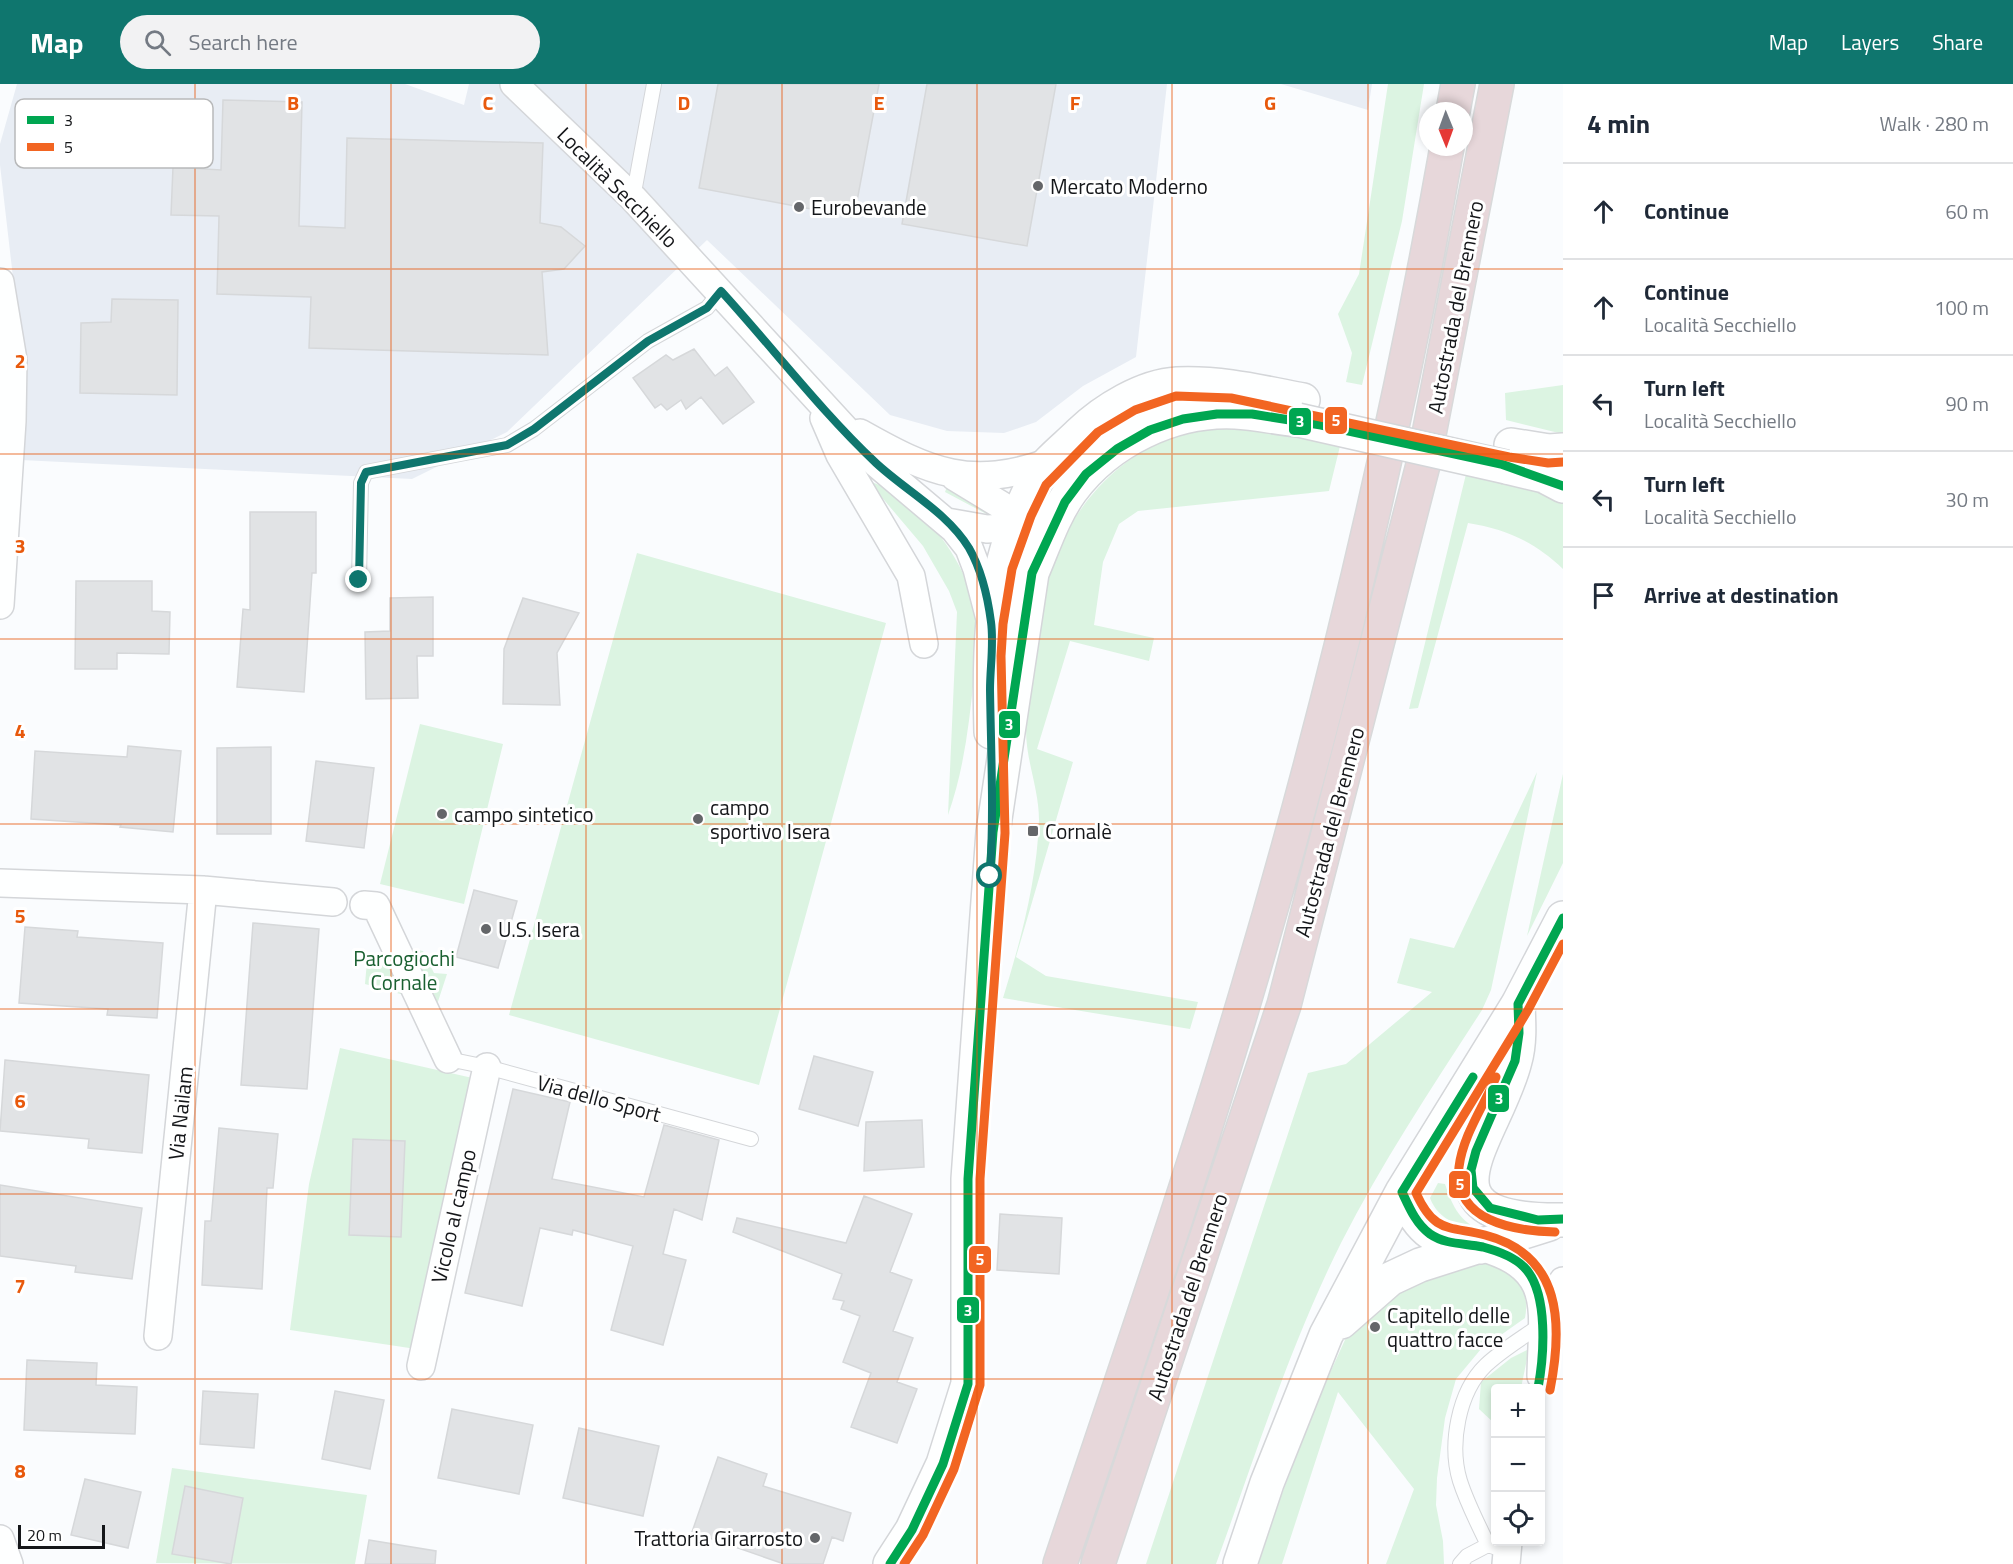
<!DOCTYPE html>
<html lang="en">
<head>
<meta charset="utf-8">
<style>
	body { margin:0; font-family:"Titillium Web",sans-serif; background:#f2f2f3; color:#1f2937 }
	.controls { position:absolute; right:18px; bottom:18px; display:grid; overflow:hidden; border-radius:6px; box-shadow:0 3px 9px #0003 }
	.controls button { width:54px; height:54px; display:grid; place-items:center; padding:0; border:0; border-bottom:2px solid #e0e1e3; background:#fff; color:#1f2937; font:30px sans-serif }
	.compass { position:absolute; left:1419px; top:18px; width:54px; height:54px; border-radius:50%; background:#fff; box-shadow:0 3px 9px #0003; rotate:179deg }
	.scale { position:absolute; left:18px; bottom:15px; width:87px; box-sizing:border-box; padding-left:6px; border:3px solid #141619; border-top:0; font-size:16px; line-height:21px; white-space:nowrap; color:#141619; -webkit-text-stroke:4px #fff; paint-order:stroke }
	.stop { position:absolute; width:18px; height:18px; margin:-14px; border:4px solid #0f766e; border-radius:50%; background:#fff }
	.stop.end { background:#0f766e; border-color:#fff; box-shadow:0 2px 6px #0008 }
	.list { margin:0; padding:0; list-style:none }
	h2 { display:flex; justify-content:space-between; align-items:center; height:78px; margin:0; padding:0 24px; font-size:26px }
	h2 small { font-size:20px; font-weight:400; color:#747a83 }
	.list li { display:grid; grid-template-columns:39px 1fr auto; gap:18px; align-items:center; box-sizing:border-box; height:96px; padding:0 24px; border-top:2px solid #e0e1e3 }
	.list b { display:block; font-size:22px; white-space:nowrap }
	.list p { margin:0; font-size:20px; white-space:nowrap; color:#747a83 }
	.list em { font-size:20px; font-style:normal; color:#747a83 }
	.icon { flex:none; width:33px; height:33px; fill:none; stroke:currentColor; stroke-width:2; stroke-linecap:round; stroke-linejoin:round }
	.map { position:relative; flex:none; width:1563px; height:1480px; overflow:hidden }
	header { display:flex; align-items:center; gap:36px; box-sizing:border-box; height:84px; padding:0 30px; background:#0f766e; color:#fff }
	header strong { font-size:28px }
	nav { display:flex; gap:33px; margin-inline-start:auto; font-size:21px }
	.search { width:420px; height:54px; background:#f2f2f3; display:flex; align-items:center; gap:15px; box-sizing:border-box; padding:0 21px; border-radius:33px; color:#747a83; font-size:22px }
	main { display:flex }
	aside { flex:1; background:#fff }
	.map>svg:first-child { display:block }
	.built { fill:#e8edf4 }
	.green { fill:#dcf4e2 }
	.building { fill:#e1e3e5; stroke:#d6d8da; stroke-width:1.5 }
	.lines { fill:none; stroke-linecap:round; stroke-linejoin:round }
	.lane-casing { stroke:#d4d6d9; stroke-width:16 }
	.street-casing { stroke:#d4d6d9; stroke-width:30 }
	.secondary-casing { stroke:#d4d6d9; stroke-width:36 }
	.highway-casing { stroke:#d8d9da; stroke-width:36 }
	.lane { stroke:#feffff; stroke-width:14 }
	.street { stroke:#feffff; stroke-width:27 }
	.secondary { stroke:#feffff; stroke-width:33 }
	.highway { stroke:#e7d7da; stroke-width:33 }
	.secondary-bridge-casing { stroke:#d4d6d9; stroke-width:36; stroke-linecap:butt }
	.secondary-bridge { stroke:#feffff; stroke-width:33 }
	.bus-1-casing { stroke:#fff; stroke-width:14 }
	.bus-2-casing { stroke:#fff; stroke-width:14 }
	.bus-1 { stroke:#00a651; stroke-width:9 }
	.bus-2 { stroke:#f26522; stroke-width:9 }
	.route { stroke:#0f766e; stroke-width:8 }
	.grid { fill:none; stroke:#e8590c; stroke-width:1.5; stroke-opacity:0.55 }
	.poi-dot { fill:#646669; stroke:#fff; stroke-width:2 }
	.labels { text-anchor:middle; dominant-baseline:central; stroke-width:6; stroke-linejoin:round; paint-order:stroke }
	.poi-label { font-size:21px; fill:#141619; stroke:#fff; text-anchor:start }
	.street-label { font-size:21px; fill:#141619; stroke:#fff }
	.park-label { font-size:21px; fill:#1a6031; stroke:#fff }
	.key { fill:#fff; stroke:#b8b9ba; stroke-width:1.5 }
	.key-label { font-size:16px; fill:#141619 }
	.grid-label { font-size:20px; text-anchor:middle; font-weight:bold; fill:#e8590c; stroke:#fff; stroke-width:6; stroke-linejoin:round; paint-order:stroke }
	.line-badge { stroke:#fff; stroke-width:2 }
	.badge-label { font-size:16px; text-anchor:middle; font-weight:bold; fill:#fff }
</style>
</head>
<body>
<header>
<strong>Map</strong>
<div class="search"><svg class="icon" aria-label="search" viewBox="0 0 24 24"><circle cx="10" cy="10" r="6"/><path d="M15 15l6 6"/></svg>Search here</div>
<nav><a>Map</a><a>Layers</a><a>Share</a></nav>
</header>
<main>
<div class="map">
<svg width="1563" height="1480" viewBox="0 0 1563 1480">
	<rect width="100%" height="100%" fill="#fafcfe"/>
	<!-- built -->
	<path class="built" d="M17,0h388l59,21 5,-21h698l-31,273 -53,29 -47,36 -32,11 -57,-2 -57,-16 -183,-175 -200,192 -95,47 -391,-19 2,-96 -23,-199v-21z
		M1281,0h91l-4,26z"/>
	<!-- green -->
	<path class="green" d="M1388,0h36l-22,137 -40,164 -16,-3 6,-29 -14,-39 21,-40z
		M1563,301v49l-57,-14 -1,-27z
		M1249,343l92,15 -12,49 -191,20 -19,13 -16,38 -9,63 60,13 -5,23 -79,-20 -33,108 36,13 -57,195 30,19 152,26 -8,27 -187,-31c18,-58 34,-118 36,-178 0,-31 -13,-59 -13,-90 0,-31 7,-63 12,-94 3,-21 4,-44 11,-63 23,-70 79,-133 155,-143 15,-2 30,-2 45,-3z
		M1467,386l96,29v70c-28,-27 -57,-40 -95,-46l-50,185 -9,1z
		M868,397c17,4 31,17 46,28 30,24 58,70 63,109 3,19 -1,40 -3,59 -5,47 -10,93 -26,138l9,-203 -8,-21 -26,-45z
		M948,400l49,22 -5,11 -47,-25z
		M637,469l249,70 -127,462 -250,-70z
		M420,640l83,20 -39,160 -84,-20z
		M1537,688l-46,218 -9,20c-49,76 -100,152 -141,233 -51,102 -86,214 -125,321h-70l162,-491 38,-9 86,-72 -35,-9 13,-45 44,10z
		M1563,690v89l-36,73z
		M394,861l29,6 11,22 13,1 -17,52 -19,-29 -46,-13 2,-23z
		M340,964l137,31 -61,270 -126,-19 19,-146z
		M1438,1099l7,1c9,26 14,35 38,49 -22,-6 -45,-13 -53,-35z
		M1476,1176c31,6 56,22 49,58l-44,31 -25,30 -11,39 -8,60 -1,27 7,36 1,23h-58l28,-75 -76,-97 -56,172h-27l65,-169 29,-64 49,-42z
		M1529,1265l-8,39h-25l-1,36 -16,-15 2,-27 30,-24z
		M172,1384l195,27 -12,69 -199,-1z"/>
	<!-- building -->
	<path class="building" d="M718,0h161l-25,133 -155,-29z
		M927,0h129l-29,162 -125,-22z
		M223,16l79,2 -3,124 46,2 2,-90 196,5 -3,80 21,4 24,19 -21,23 -22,3 6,83 -239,-7 2,-51 -94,-3 2,-78 -48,-1 2,-48 48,3z
		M112,215l66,1 -1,95 -97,-2 1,-70 30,-1z
		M694,265l21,27 12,-9 27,35 -31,22 -22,-27 -15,12 -5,-9 -14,10 -6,-6 -6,4 -22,-30 33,-23 7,5z
		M250,428h66v61h-4l-8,119 -67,-5 6,-78 7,1z
		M76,497h76v30l18,1 -1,42 -52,-1v16h-42z
		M433,513v59h-16l1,42 -52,1 -1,-67 25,-1v-33z
		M523,514l56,15 -22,40 3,52 -57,-1 1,-55z
		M128,662l53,5 -8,81 -53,-5 1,-2 -90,-6 4,-68 92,6z
		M271,663v87h-54v-86z
		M316,677l58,7 -10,80 -58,-7z
		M474,806l43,11 -19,67 -42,-11z
		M253,839l66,6 -12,160 -66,-4z
		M25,843l53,4 -1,6 86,6 -6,75 -50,-3 1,-6 -89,-6z
		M814,972l59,16 -15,54 -59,-17z
		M5,976l144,15 -7,78 -54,-5 1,-9 -89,-8z
		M513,1005l57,13 -18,77 92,18 20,-72 55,15 -17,80 -28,-11 -11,45 23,6 -23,85 -52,-15 22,-84 -60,-16 -1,5 -32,-7 -18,78 -57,-13z
		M922,1036l2,47 -60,4 2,-49z
		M219,1044l59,6 -5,54h-6l-5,101 -60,-4 3,-64h6z
		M353,1055l52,2 -4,96 -52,-2z
		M0,1101l142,23 -10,71 -57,-7 1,-6 -76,-10z
		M864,1112l48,18 -22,58 22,8 -19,51 20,7 -16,44 20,7 -20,54 -46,-16 20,-54 -28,-11 17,-46 -19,-7 3,-8 -11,-2 9,-25 -109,-42 4,-14 109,25z
		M1000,1130l62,4 -3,56 -62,-4z
		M27,1276l70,3 -1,22 41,2 -2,47 -111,-4z
		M203,1307l55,3 -4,54 -54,-4z
		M335,1307l49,9 -14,69 -48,-10z
		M452,1325l81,16 -14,69 -81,-16z
		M579,1344l80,18 -16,70 -80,-18z
		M718,1373l49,17 -4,12 88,27 -8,28 -11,-4 -9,27h-39l-92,-32z
		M85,1395l56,13 -13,56 -57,-13z
		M185,1402l58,12 -12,66 -59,-10z
		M369,1456l67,11 -1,13h-70z"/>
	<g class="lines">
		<defs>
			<path id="lane" d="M633,114l21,-114
				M359,496l2,-97 5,-11 141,-27 27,-16 114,-88 59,-33 14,-17
				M448,975l39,8 264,72
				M1506,1467l-18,-6c-10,-21 -21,-42 -28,-64 -11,-36 -2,-89 26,-116 17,-16 38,-28 56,-41
				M1460,1480l7,-8 21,-11"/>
			<path id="street" d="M514,0l119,114 244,266 77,65 15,19 8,21 13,50
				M0,198l13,78 -1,61 -12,184
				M824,334l16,37 71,121 13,68
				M860,349c71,40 110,57 190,29
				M955,393l51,31 18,29
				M947,438l40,7 19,-1 24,-8
				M0,799l203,7 130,12
				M364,821l12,1 72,153
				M1480,1163c76,21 62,62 61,129
				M1551,1251l12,-54
				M158,1252l45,-446
				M421,1282l66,-299
				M0,1455l9,25
				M1506,1480l2,-22"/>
			<path id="secondary" d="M1511,361l38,6 14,-1
				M1506,383l38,9 19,10
				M991,648c-2,-75 -2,-136 24,-207 6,-15 12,-32 21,-46 11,-18 29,-31 44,-46 24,-23 63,-47 97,-49 43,-2 84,8 126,16
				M1518,922c1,18 2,38 -3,55 -19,77 -109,161 47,159
				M1402,1108c21,43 30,48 78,55
				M1341,1238l49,-43 30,-14 129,-41
				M890,1480l22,-34 31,-66 25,-80v-205l25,-347 39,-259c12,-28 21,-57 39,-82 37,-50 102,-82 164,-79 21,1 42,6 63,8
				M1240,1480l27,-81 59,-148 76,-143 116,-188 45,-86"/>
			<path id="highway" d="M1453,27l5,-27
				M1060,1480c64,-191 131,-383 188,-576 82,-276 149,-558 199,-841
				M1098,1480l186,-559 139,-540 74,-381"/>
		</defs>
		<!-- lane casing -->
		<use href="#lane" class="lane-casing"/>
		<!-- street casing -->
		<use href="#street" class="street-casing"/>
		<!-- secondary casing -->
		<use href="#secondary" class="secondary-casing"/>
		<!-- highway casing -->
		<use href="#highway" class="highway-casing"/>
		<!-- lane -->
		<use href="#lane" class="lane"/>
		<!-- street -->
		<use href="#street" class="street"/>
		<!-- secondary -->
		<use href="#secondary" class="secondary"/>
		<!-- highway -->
		<use href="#highway" class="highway"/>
		<defs>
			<path id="secondary-bridge" d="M1298,336l208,47"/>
		</defs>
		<!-- secondary-bridge casing -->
		<use href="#secondary-bridge" class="secondary-bridge-casing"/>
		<!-- secondary-bridge -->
		<use href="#secondary-bridge" class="secondary-bridge"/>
		<defs>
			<path id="bus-1" d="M1563,834l-45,86 1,29 -4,28 -39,90 -5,19 2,18 17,20 48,12 25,-1
				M1402,1108l71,-115
				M1402,1108c7,15 14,32 28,42 16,11 35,9 53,13 15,4 31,10 41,20 25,25 20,89 14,121
				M890,1480l22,-34 31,-66 25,-80v-205l25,-347 39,-259 33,-71 21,-28 31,-25 33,-19 33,-11 34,-5h35l69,11 180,39 62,22"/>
			<path id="bus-2" d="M1496,993c-12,29 -33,58 -37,90 -6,54 55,64 96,65
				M1550,1306c13,-66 12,-135 -65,-155 -37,-9 -51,-2 -69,-42l112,-183 35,-66
				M904,1480l19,-29 31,-66 26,-84v-206l25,-346 -4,-177 2,-32 9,-55 19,-53 15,-31 52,-53 37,-22 41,-14 55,2 278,59 39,6 15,-1"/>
		</defs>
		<!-- bus-1 casing -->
		<use href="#bus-1" class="bus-1-casing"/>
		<!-- bus-2 casing -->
		<use href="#bus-2" class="bus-2-casing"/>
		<!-- bus-1 -->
		<use href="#bus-1" class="bus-1"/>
		<!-- bus-2 -->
		<use href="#bus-2" class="bus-2"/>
	</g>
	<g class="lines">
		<!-- route -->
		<path class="route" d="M359,496l2,-97 5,-11 141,-27 27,-16 114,-88 59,-33 14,-17c52,57 99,119 155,172 30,28 71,49 93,85 12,21 19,51 22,74 3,22 -1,46 -1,68 1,62 4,124 0,186"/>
	</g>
	<!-- grid -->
	<path class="grid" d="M195,0v1480M391,0v1480M586,0v1480M782,0v1480M977,0v1480M1172,0v1480M1368,0v1480M0,185h1563M0,370h1563M0,555h1563M0,740h1563M0,925h1563M0,1110h1563M0,1295h1563"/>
	<!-- markers -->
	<g class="poi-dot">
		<circle cx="1038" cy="102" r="6"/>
		<circle cx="799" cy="123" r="6"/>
		<circle cx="442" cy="730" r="6"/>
		<circle cx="698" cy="735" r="6"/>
		<rect x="1027" y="741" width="12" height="12" rx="3"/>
		<circle cx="486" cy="845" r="6"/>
		<circle cx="1375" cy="1243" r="6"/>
		<circle cx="815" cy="1454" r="6"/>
	</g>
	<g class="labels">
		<!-- poi labels -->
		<g class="poi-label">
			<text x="1050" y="102">Mercato Moderno</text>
			<text x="811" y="123">Eurobevande</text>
			<text x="710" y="723">campo<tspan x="710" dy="24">sportivo Isera</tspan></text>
			<text x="454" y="730">campo sintetico</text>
			<text x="1045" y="747">Cornalè</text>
			<text x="498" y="845">U.S. Isera</text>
			<text x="1387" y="1231">Capitello delle<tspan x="1387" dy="24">quattro facce</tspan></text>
			<text x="803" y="1454" text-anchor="end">Trattoria Girarrosto</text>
		</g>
		<!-- street labels -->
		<g class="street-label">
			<text transform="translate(618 103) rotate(45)">Località Secchiello</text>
			<text transform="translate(1455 223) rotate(-79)">Autostrada del Brennero</text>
			<text transform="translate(1329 748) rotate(-75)">Autostrada del Brennero</text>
			<text transform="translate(599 1014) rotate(15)">Via dello Sport</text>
			<text transform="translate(180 1029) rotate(-84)">Via Nailam</text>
			<text transform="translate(453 1132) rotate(-77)">Vicolo al campo</text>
			<text transform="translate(1187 1213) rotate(-72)">Autostrada del Brennero</text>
		</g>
		<!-- park labels -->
		<g class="park-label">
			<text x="404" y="874">Parcogiochi<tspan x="404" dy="24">Cornale</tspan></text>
		</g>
	</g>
	<!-- legend -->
	<rect x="15" y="15" width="198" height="69" rx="9" class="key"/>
	<rect x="27" y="32" width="27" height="8" fill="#00a651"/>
	<rect x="27" y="59" width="27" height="8" fill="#f26522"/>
	<g class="key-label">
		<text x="64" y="42">3</text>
		<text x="64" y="69">5</text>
	</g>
	<g class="grid-label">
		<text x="293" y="26">B</text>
		<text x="488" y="26">C</text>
		<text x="684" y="26">D</text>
		<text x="879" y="26">E</text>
		<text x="1075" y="26">F</text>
		<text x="1270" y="26">G</text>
		<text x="20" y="284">2</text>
		<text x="20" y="469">3</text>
		<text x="20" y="654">4</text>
		<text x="20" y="839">5</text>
		<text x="20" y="1024">6</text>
		<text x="20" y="1209">7</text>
		<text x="20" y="1394">8</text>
	</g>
	<g class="line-badge">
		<rect x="1324" y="322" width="24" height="29" rx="6" fill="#f26522"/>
		<rect x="1288" y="323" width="24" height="29" rx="6" fill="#00a651"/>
		<rect x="998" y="626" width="23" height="29" rx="6" fill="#00a651"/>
		<rect x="1487" y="1000" width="23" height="29" rx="6" fill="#00a651"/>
		<rect x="1448" y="1086" width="23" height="29" rx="6" fill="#f26522"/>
		<rect x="968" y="1161" width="24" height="29" rx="6" fill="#f26522"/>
		<rect x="956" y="1212" width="24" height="28" rx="6" fill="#00a651"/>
	</g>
	<g class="badge-label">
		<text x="1336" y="342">5</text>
		<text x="1300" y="343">3</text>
		<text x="1009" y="646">3</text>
		<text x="1499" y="1020">3</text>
		<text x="1460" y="1106">5</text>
		<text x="980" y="1181">5</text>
		<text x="968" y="1232">3</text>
	</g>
</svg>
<div class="controls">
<button>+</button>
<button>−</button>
<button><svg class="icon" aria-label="locate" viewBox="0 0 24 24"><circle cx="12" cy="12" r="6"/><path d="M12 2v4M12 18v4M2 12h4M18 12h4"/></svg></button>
</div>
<svg class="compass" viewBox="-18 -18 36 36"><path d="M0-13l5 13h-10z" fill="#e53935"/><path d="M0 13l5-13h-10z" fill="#747a83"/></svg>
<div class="scale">20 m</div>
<div class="stop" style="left:990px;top:792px"></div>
<div class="stop end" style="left:359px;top:496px"></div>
</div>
<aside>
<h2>4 min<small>Walk · 280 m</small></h2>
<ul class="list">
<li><svg class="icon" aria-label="ahead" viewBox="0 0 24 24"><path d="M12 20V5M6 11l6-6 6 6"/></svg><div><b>Continue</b></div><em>60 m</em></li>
<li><svg class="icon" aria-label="ahead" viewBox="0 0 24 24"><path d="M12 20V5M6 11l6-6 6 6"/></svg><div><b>Continue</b><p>Località Secchiello</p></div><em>100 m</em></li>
<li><svg class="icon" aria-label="left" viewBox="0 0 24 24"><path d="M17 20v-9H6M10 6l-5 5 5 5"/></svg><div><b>Turn left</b><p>Località Secchiello</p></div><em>90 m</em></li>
<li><svg class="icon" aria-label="left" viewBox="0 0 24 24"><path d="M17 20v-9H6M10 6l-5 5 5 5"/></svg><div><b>Turn left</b><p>Località Secchiello</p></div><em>30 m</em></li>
<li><svg class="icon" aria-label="arrive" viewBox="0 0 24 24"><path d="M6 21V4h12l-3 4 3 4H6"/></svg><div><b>Arrive at destination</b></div></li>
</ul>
</aside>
</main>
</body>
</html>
